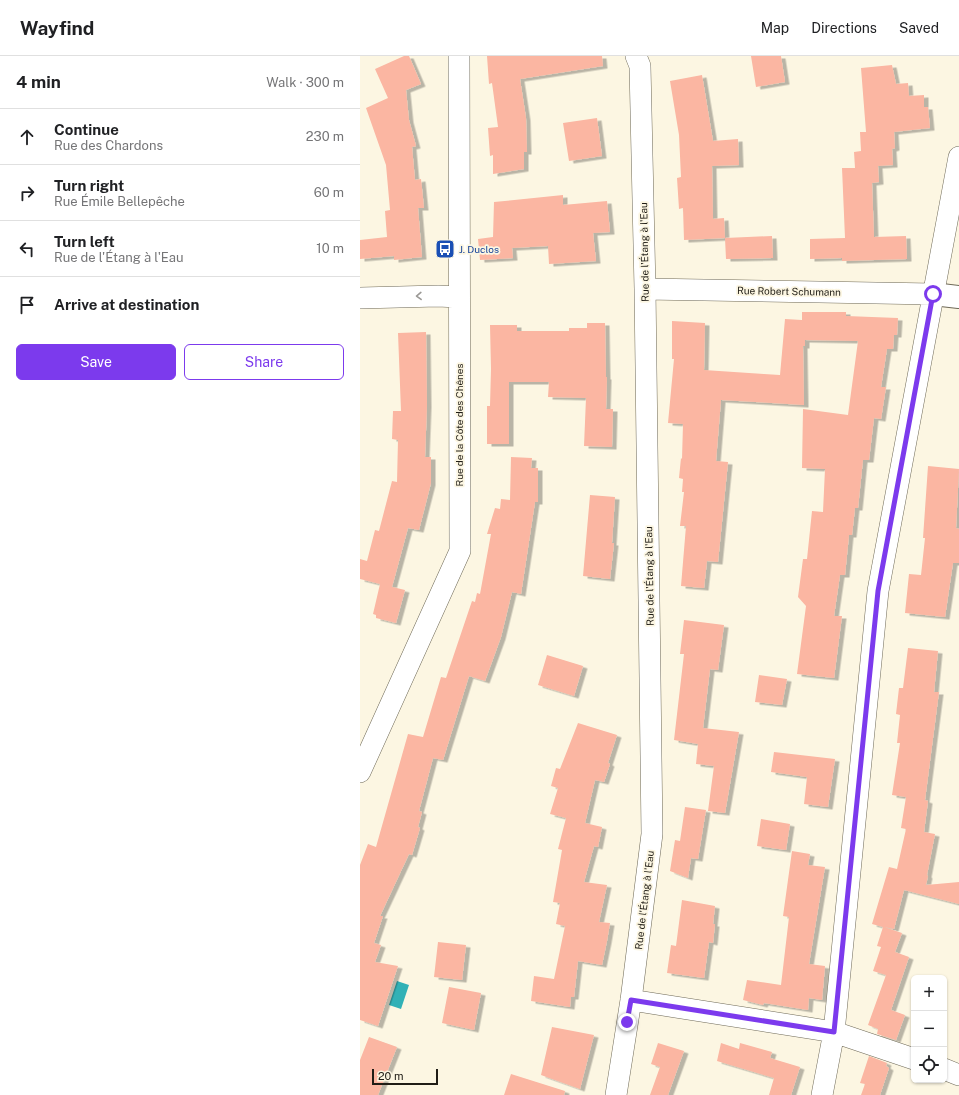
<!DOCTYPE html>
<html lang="en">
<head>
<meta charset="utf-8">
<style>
	body { margin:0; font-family:"Public Sans",sans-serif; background:#f6f6f6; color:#202124 }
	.controls { position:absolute; right:12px; bottom:12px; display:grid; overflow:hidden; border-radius:6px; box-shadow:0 1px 3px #0004 }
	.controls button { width:36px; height:36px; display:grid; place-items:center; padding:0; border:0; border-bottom:1px solid #e0e0e0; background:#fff; color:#202124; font:20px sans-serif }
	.scale { position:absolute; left:12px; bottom:10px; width:66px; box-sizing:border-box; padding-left:4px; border:2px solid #201d16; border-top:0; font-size:11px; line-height:14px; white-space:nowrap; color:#201d16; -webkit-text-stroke:3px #fcf6e2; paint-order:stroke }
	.stop { position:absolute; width:12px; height:12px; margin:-9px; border:3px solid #7c3aed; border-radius:50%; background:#fff }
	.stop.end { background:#7c3aed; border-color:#fff; box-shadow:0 1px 4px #0008 }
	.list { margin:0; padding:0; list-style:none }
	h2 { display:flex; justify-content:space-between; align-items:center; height:52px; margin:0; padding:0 16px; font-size:17px }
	h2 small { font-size:13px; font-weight:400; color:#757577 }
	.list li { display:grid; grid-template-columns:26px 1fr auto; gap:12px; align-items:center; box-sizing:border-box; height:56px; padding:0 16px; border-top:1px solid #e0e0e0 }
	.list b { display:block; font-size:15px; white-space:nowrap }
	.list p { margin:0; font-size:13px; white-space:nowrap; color:#757577 }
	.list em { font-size:13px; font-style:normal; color:#757577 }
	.actions { display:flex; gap:8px; padding:12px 16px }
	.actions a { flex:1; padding:9px 0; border:1px solid #7c3aed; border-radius:6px; text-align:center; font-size:14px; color:#7c3aed }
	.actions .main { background:#7c3aed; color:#fff }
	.icon { flex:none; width:22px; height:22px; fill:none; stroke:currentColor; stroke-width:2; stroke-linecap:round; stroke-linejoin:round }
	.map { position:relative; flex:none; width:599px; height:1039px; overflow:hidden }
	header { display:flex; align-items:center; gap:24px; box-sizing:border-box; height:56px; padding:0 20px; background:#fff; border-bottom:1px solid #e0e0e0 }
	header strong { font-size:19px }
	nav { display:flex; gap:22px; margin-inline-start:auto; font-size:14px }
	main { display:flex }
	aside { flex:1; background:#fff }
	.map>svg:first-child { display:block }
	.water { fill:#31b1b6 }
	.building { fill:#fbb6a2; filter:url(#shadow) }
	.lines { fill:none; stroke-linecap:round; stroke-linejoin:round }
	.street-casing { stroke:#6f6a58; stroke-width:22 }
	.secondary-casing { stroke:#6f6a58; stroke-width:24 }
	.street { stroke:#fff; stroke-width:21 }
	.secondary { stroke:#fff; stroke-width:22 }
	.oneway { stroke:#9b9996 }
	.route { stroke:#7c3aed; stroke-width:5 }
	.labels { text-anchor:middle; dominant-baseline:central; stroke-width:3.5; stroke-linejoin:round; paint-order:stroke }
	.transit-label { font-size:10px; fill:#164399; stroke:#fcf6e2; text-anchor:start }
	.street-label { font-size:10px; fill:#201d16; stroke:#fcf6e2 }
</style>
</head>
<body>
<header>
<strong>Wayfind</strong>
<nav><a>Map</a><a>Directions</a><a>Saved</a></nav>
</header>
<main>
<aside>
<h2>4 min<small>Walk · 300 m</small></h2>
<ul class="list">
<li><svg class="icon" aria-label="ahead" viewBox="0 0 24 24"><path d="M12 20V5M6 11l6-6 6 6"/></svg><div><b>Continue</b><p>Rue des Chardons</p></div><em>230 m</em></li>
<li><svg class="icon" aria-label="right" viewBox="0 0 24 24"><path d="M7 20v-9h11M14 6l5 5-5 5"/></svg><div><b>Turn right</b><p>Rue Émile Bellepêche</p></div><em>60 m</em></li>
<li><svg class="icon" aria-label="left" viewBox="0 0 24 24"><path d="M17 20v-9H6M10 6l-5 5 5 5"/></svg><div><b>Turn left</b><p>Rue de l'Étang à l'Eau</p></div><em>10 m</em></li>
<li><svg class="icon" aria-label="arrive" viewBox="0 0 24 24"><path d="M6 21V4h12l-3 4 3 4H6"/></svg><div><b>Arrive at destination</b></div></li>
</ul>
<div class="actions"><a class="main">Save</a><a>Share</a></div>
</aside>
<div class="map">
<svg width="599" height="1039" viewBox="0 0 599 1039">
	<defs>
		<filter id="shadow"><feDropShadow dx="4.5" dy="2.5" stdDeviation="0" flood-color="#0004"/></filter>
	</defs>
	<rect width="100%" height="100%" fill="#fcf6e2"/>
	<!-- water -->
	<path class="water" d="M37,925l12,4 -8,24 -12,-4z"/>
	<!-- building -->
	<path class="building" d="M44,0h5l12,28 -15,6 3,30 7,26 -4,1 3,33 6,-1 3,29h-6l4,49 -28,3v-4l-34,3v-19l27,-3 -2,-26 5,-1 -4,-45 -20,-57 22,-10 -13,-29z
		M127,0h115l1,10 -83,13 6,39 1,34h-3v17l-31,5v-19l-3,1 -2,-28 10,-1 -6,-44 -3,1z
		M391,0h30l4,26 -29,5z
		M532,9l4,19 12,-1 1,13 15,-1v12h4l2,21 -36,4 1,16 -3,1 1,16 -15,1 1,16 -7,1 2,54 32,-1 1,23 -65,2v-3l-32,1v-20l35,-1 -3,-70h13l-1,-16 7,-1 -1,-19h6l-5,-64z
		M342,19l11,66 25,-2 1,26 -27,1 1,53 11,-1 1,20 -41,2 -1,-32 -4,1 -2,-31 4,-1 -2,-42 -9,-54z
		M237,62l5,38 -33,5 -6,-38z
		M203,139v10l44,-4 3,31 -17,1 3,28 -47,3 -1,-18 -36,2 1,10 -33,2 -2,-21 15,-2 1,-35z
		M412,180l1,22 -47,1 -1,-21z
		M442,256h44v4l52,2 -1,17h-3l-1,14h-6l-6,38h5l-5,32 -7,-1 -5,42h-6l-5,48h-3l-3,27h-3l-4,40h-5l-6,41h8l-8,62 -37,-4 9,-68 -8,-9 5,-38h4l5,-48 11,1 2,-43 -23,-1 1,-59 45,6 10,-74 -53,-1v6h-2l1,59 -83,-5 -5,61 12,1 -10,100 -11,-1 -3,27 -23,-2 5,-60h-6l4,-34h-2l1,-13 -4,-1 2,-20 1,1 1,-35 -15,-1 6,-64h-2v-38l33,2 -1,47 76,5 5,-56 17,1z
		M227,267h18l1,54h1l-1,32h7l-1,38 -28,-1 2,-48 -38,-1 1,-15h-40v62h-22v-38h3l1,-37 -1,-44h27v6h52v-3h18z
		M66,276l1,73 -2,52h6v26l-12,47 -11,-2 -16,59 -8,-2 21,5 -9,33 -20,-5v-3l-3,-1 7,-30 -20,-5v-20l7,2 8,-31 4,1 13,-50 5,1 1,-42 -6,-1 1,-28h8l-3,-78z
		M151,401l21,1 -1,10h7v34h-3l-14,92 -9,-2 -11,45 -16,44 -16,-5 -26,84 -10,-2 -14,53 3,1 -4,15 2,1 -8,27 -3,-1 -29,62h3l-9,27 7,2 -6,17 23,4 -20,60 -18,-6v-155l8,-21 8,3 32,-113 15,3 18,-60 5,1 26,-77 3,1 2,-9 3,1 11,-60h-4l8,-26 5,1 1,-10 9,1z
		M568,410l31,3 -3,59 3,1v34h-6l-8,54 -40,-4 4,-39 12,1 4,-37h-2z
		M230,439l25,2 -3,46h2l-4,36 -27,-3z
		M324,564l40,5 -6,45 -8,-1 -7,59 36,4 -14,81 -17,-2 6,-45 -18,-2 2,-20 -24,-4 10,-86h-4z
		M548,592l30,3 -4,41h5l-14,108 3,1 -4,31 11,2 -8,41 1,1 -2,9 33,-3v22l-55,-14 -10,39 -10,-2 18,6 -7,19 14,5 -18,53 14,5 -9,25 -19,-6 1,-5 -10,-4 18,-50 -13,-4 8,-24 -4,-1 6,-19 -11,-3 17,-57 8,2 9,-40 -5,-1 5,-31 -14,-2 8,-52h-3l3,-28 -4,-1 3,-26h4z
		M187,599l36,11 -9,30 -36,-11z
		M399,619l28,4 -5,26 -27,-3z
		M218,667l39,12 -9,28 2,1 -6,18 -9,-2 -10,43 17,4 -4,20 -4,-1 -10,36 23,3 -8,37 11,1 -3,18 -5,24 -24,-4 -4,36h-3l-1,10 -39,-6 3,-25 20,3 11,-53 -9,-2 4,-21 -7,-1 9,-52 -4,-1 8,-31 -16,-4 8,-26 -7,-2 5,-18 4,1z
		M414,696l61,7 -7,48 -24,-3 3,-27 -36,-5z
		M325,751l21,3 -8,49 -7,-1 -3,20 -18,-7 5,-31 5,1z
		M401,763l29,5 -4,26 -29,-4z
		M432,795l18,3 -2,11 17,2 -16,97 16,2 -3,34 -13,-2 -1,12 -44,-7 -1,2 -20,-5 4,-20 34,5 8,-68 -6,-1z
		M322,844l33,6 -2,18h2l-2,19 -4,-1 -5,36 -37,-5 4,-28 5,1z
		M78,886l28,3 -4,35 -28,-3z
		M89,931l32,6 -7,37 -32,-7z
		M192,971l42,8 -14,54 -39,-14z
		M9,981l28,10 -19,48h-18v-35z
		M298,987l26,8 -16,44h-18l10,-28 -9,-3z
		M361,987l18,6 1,-6 32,9 -2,6 30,9 -9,28h-22l5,-17 -57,-17z
		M509,1000l18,7 -1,3 3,2 -9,27h-19l4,-11 -5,-1z
		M151,1018l54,17 -1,4h-60z"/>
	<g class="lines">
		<defs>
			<path id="street" d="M285,233l288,5
				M0,242l78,-2 20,1
				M0,716l100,-221 -1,-495
				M271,944l203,32 80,27
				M584,1013l15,6
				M256,1039l15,-95 21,-166 -7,-545 -5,-223 -4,-10
				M462,1039l12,-63 44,-441 81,-434"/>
			<path id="secondary" d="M573,238l26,3"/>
		</defs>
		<!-- street casing -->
		<use href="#street" class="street-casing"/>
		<!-- secondary casing -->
		<use href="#secondary" class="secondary-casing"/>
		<!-- street -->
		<use href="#street" class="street"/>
		<!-- secondary -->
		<use href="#secondary" class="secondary"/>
	</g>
	<!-- one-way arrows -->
	<defs><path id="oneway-chevron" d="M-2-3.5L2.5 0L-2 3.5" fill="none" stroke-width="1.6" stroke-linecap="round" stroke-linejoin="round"/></defs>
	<use class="oneway" href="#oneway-chevron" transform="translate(59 240) rotate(178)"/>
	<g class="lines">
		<!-- route -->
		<path class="route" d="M267,966l4,-22 203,32 44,-441 55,-297"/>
	</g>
	<!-- icons -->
	<defs>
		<symbol id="bus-square" viewBox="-11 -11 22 22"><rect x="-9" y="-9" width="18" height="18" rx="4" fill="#1a4fb4" stroke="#fcf6e2"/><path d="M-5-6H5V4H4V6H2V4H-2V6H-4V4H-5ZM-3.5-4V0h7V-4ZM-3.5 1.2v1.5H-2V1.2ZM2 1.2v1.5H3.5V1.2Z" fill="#fff"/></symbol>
	</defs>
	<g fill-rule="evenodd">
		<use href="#bus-square" x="74" y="182" width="22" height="22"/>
	</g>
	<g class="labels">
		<!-- transit labels -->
		<g class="transit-label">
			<text x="99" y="193">J. Duclos</text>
		</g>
		<!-- street labels -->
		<g class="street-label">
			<text transform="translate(284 196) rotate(-91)">Rue de l'Étang à l'Eau</text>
			<text transform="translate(429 235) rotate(1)">Rue Robert Schumann</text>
			<text transform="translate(99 369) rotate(-90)">Rue de la Côte des Chênes</text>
			<text transform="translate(289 520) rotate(-91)">Rue de l'Étang à l'Eau</text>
			<text transform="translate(284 844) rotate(-83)">Rue de l'Étang à l'Eau</text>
		</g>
	</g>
</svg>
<div class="controls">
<button>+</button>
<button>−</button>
<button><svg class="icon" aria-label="locate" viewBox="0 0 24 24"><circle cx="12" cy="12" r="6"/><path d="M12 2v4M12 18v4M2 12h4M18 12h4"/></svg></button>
</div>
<div class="scale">20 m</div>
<div class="stop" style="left:573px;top:238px"></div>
<div class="stop end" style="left:267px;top:966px"></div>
</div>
</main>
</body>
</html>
